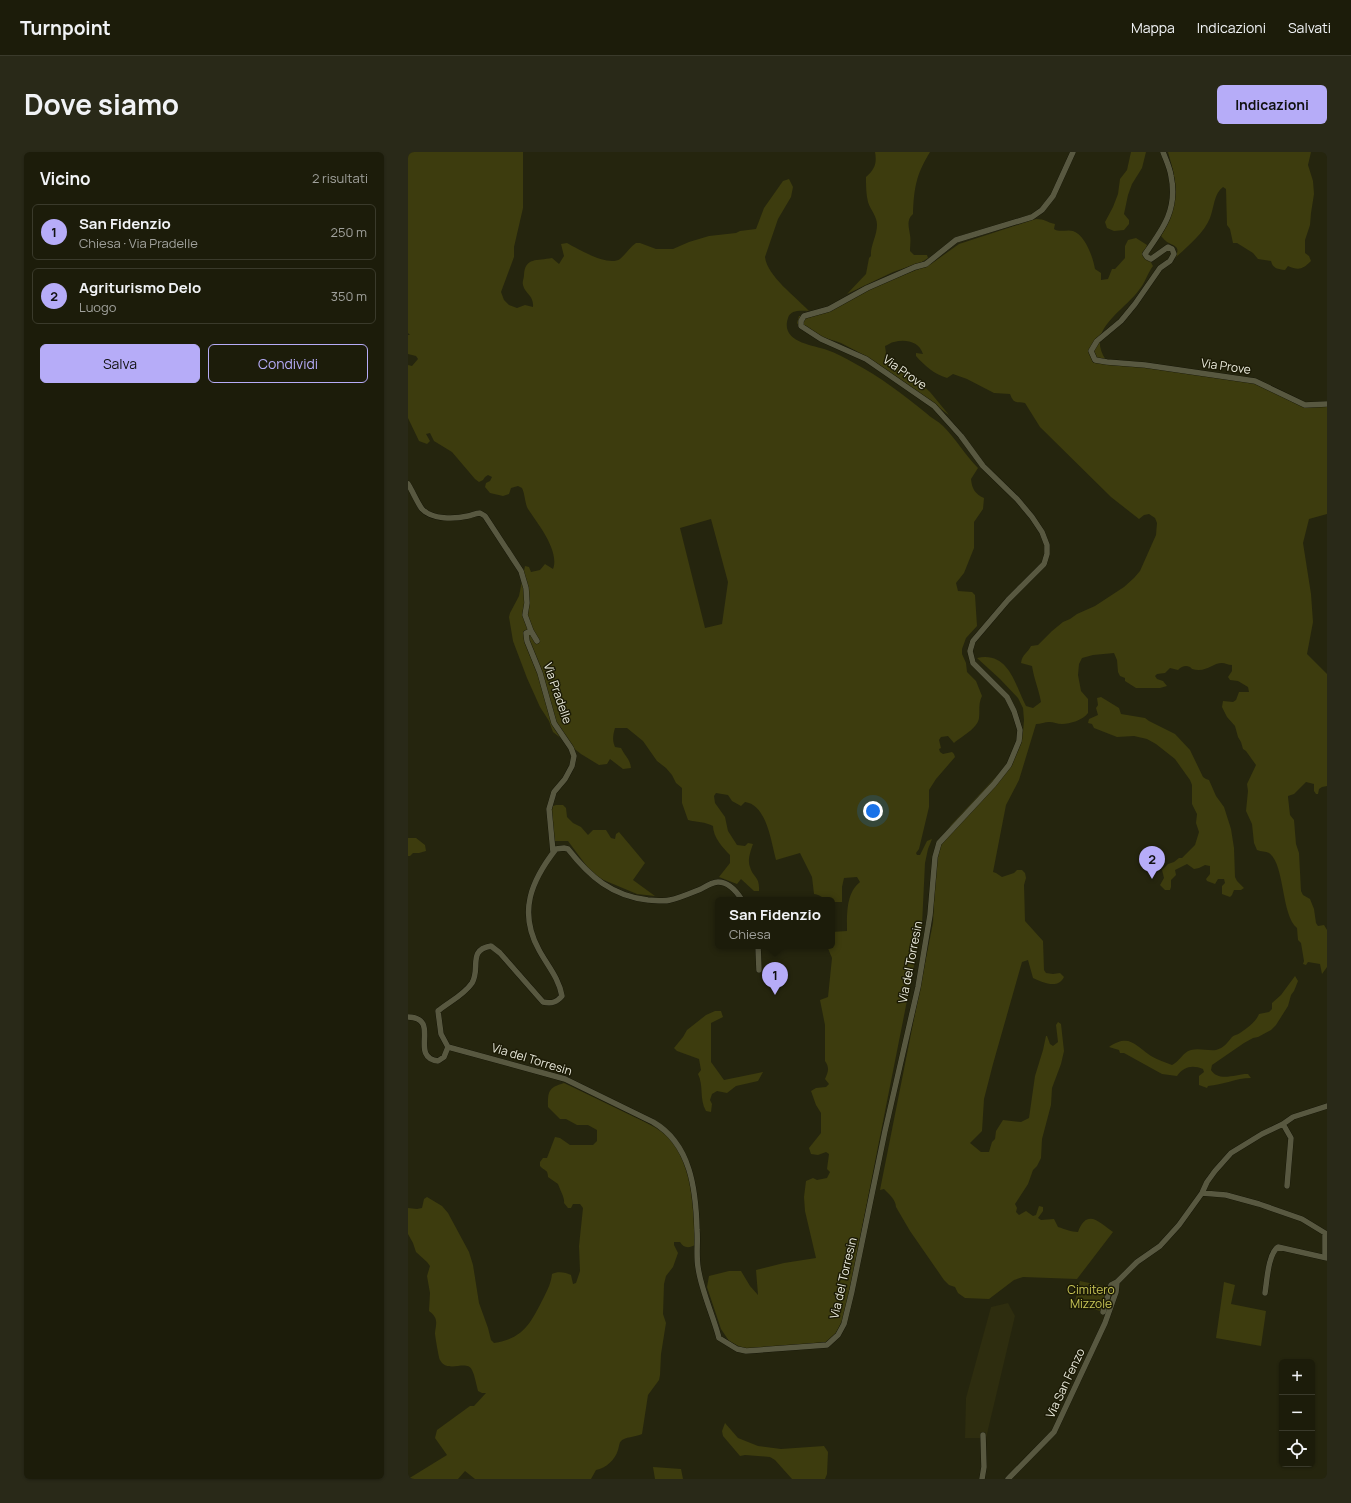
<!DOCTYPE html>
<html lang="it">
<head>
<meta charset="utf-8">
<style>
	body { margin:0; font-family:Manrope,sans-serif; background:#292918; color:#f1f3f6 }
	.controls { position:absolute; right:12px; bottom:12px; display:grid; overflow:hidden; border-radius:6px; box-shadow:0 1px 3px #0004 }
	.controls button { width:36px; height:36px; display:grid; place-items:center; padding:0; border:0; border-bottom:1px solid #3a3a2b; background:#1c1c0a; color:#f1f3f6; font:20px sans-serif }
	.you { position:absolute; left:465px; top:659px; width:14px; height:14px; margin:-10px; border:3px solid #fff; border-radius:50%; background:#1a73e8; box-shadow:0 0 0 6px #1a73e833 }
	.badge { display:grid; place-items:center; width:26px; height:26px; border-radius:50%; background:#b6acf8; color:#111; font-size:13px; font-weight:700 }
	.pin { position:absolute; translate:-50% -33px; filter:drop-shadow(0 1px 2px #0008) }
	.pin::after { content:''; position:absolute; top:21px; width:14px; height:12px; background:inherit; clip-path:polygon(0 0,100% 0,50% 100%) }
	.popup { position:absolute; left:307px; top:745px; width:120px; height:52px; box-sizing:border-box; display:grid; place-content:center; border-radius:6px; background:#1c1c0a; filter:drop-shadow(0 1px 3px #0005); font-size:13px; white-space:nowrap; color:#a0a19c }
	.popup b { font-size:15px; color:#f1f3f6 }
	.popup::after { content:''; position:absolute; left:50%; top:100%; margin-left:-8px; border:8px solid transparent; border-top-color:#1c1c0a }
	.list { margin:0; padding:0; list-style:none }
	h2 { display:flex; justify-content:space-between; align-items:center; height:52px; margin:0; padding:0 16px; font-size:17px }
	h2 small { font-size:13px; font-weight:400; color:#a0a19c }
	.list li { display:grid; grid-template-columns:26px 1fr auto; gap:12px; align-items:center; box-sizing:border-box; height:56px; margin:0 8px 8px; padding:0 8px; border:1px solid #3a3a2b; border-radius:6px }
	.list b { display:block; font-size:15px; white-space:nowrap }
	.list p { margin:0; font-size:13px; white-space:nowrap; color:#a0a19c }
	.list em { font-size:13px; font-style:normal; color:#a0a19c }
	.actions { display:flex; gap:8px; padding:12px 16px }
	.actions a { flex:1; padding:9px 0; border:1px solid #b6acf8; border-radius:6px; text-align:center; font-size:14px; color:#b6acf8 }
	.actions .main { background:#b6acf8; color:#111 }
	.icon { flex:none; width:22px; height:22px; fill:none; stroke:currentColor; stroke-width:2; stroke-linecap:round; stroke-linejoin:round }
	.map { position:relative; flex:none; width:919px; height:1327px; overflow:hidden; border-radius:6px }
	header { display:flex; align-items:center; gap:24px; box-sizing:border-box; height:56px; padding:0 20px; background:#1c1c0a; border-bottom:1px solid #3a3a2b }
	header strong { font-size:19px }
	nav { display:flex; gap:22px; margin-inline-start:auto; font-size:14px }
	.intro { display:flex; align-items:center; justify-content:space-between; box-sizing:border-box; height:96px; padding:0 24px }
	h1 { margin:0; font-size:28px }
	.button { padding:10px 18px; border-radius:6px; background:#b6acf8; color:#111; font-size:14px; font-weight:700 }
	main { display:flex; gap:24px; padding:0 24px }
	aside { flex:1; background:#1c1c0a; border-radius:6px; box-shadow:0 1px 3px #0004 }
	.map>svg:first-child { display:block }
	.built { fill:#2e2d0f }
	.green { fill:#3d3c0e; fill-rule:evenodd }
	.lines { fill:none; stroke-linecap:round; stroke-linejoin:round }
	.minor-casing { stroke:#0e0e00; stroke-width:6 }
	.minor { stroke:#585840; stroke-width:5.5 }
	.labels { text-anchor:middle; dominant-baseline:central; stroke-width:3; stroke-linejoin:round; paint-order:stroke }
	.street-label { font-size:12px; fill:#eaeadc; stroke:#1c1b06 }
	.park-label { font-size:12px; fill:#c8c556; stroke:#1c1b06 }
</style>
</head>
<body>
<header>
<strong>Turnpoint</strong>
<nav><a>Mappa</a><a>Indicazioni</a><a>Salvati</a></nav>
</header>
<div class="intro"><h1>Dove siamo</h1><a class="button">Indicazioni</a></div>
<main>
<aside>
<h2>Vicino<small>2 risultati</small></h2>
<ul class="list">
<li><span class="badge">1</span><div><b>San Fidenzio</b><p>Chiesa · Via Pradelle</p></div><em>250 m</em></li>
<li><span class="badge">2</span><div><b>Agriturismo Delo</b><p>Luogo</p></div><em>350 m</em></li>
</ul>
<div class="actions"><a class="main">Salva</a><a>Condividi</a></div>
</aside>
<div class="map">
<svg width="919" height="1327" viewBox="0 0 919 1327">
	<rect width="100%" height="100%" fill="#25250e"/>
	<!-- built -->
	<path class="built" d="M600,1151l7,13 -29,122h-21l1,-40 25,-91z"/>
	<!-- green -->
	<path class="green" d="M0,0h115v56l-9,39v10l-13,35 3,8 5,5 8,3 8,-3 8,2c1,-12 -8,-13 -10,-22 -1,-3 1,-7 1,-10 1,-18 13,-14 28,-17l7,6 5,-8 -3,-12 6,-1c11,6 41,24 53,16 6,-5 10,-12 16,-16h4l16,6h17l16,-7 20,-6 27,-3 4,-2 16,-2 8,-21 19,-27 6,-2 4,8 -2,10 -13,22 -13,38c2,19 31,40 44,54 -8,0 -18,-2 -21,7 -8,24 24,27 39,32 9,3 18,8 27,13 25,13 50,32 72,50 5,5 12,8 17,13 13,13 22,29 35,42l-7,11c1,10 4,15 13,19l-1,11 -9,13v26l-10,25 -8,10 2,8 14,1 3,3 2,31 -11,12 -4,11v5l4,9 1,9 9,9 6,15c-4,8 -2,14 -3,22 -1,10 -18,19 -25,25l-6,-7 -7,1 -2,3 2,8 -2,1 1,3 3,2 9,-2 2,2 1,3 -19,22 -7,11v17l-10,42 -3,4 1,2h3l7,-14 5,-2 -4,10 -3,14 -3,62 -76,383 -4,13 -6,12 -10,9 -70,7 -14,-1 -13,-7 -8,-12 -14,-42 2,-11 20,-5h12l9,15 8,9 -2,-25 28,-7 32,-5 -11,-47 -1,-14 2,-16 7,-3 4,2 10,-2 3,-6 -3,-3 2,-15 -3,-2 -8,3 -7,-1 -2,-6 12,-15v-20l-5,-8 -5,-14 5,-3 10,-1 3,-3 -4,-5c3,-7 5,-11 0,-18v-36l-5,-25 8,-3 4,-39 -5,-12h5v-14l15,-1c0,-17 -1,-38 13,-49l-3,-5 -13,1 -2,9v15h-10v-2c-8,0 -11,-5 -18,-6l-2,-17 -12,-24 -24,7c-5,-18 -9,-55 -31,-58l-4,4 -9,-5 -4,-6 -12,-2 -2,3 1,7 10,14 3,14 9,14 8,1 3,-3 5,1c-2,6 -6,16 -3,23 3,11 10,9 9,24h-5l-13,-12 -4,5 -18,-7 11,-14v-8c-7,-7 -17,-18 -17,-29 -7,-4 -17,-4 -25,-6l-6,-17v-15l-6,-5 -4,-8 -6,-7 -9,-7 -14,-20 -16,-13h-12c-2,7 -3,12 0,19l6,1c4,8 9,11 10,20l-8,1 -13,-10 -3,5 -8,1 -18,-11 -28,-22 -4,-11 -9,-14 -13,-29 -14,-37 -4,-24 1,-4 9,-17 6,-30 4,1 2,5 9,-2 5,-6 8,5c7,-18 -15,-45 -25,-60 -3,-5 -3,-15 -6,-21l-4,-2 -7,2 -2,6 -6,2 -13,-3 -5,-6 1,-4 4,-2 2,-4 -4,-2 -3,2 -2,3 -4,2 -4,-3 -23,-27 -18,-11 -4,-8 -4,1 4,7 -3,3 -8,-3 -11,-23v-53l4,1 6,-7 -2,-3 -8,-2v-19h2l-2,-2zM303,367l17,63 -6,42 -17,4 -25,-100z
		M467,0h55c-14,23 -16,36 -17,62 -7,6 -4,13 -3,21 1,5 0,11 0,16l4,4h13l1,3 -6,4 -29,10 -46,22 19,-20 3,-16 2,-2c-1,-10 6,-20 6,-31 0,-9 -6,-14 -9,-23 -2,-8 -2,-16 -2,-25 9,-8 11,-14 9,-25z
		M723,0h15l-4,16 -10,16 -4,11 -4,19 5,6v4l-5,6 -10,1 -7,-3 -2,-6 8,-15 5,-13 2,-15 7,-9z
		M760,0h143l-3,13 5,16 1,13 -3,19 -1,12 -5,15v13l4,3 2,5c-8,8 -12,10 -23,5l-3,4c-7,-1 -12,-1 -14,-9l-13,-2 -5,-6 -16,-10h-4l-3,-14 -3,-4 -1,-36 -3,-2c-9,6 -9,21 -13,31 -6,15 -23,29 -35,40 5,-10 2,-11 -6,-15 -3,-1 -6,-5 -8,-7 11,-19 18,-38 13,-60 -1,-8 -4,-16 -6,-24z
		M628,67c9,0 10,3 19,5l-1,5c6,4 13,0 19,2 12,4 20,26 22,38l6,4v7l7,-1 4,-10h3l10,-11v-12l3,-6 8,-2 11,7 -2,7 8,14c-6,8 -8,17 -14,24 -16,22 -54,40 -33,70l153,21 9,3 30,18 29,3v109l-18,5 -6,24 8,51 2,28 -6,32 20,20v112l-5,1 -3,2 -1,5h-2l-2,-3v-7l-8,-2 -12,12 -6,2v1l2,18 4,5 2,24 3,9 2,38 2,4 7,4 4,10 2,14 2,3 6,-1 3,5v37l-5,7 -2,-10 -12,-2 -2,3 -3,-1 1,-3 -3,-18 -3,-3 -1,-12c-16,-13 -12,-64 -28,-75 -3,-2 -8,-1 -12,-3l-3,-7 -2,-19 -6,-13 2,-20 -1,-7 9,-19 -10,-14 -3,-2 -2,-7 -3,-5 -3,-11 -8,-9 -5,-10 1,-6 10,1 3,-2 3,-8h10l-1,-5 -10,-6 -8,-1 -2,-3 4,-6v-6c-4,0 -7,-2 -10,-2 -10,0 -15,10 -30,6 -4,-5 -10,-3 -14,1l-8,-2 -5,5 -8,1 -2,2 2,3 6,2 4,5 -7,2h-24l-11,-7v-3l-5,-2 -2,-4 -1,-12 -3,-7 -21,2 -11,3 -3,6 -1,11 3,16 7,8v14c-5,7 -18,11 -26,11 -5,0 -8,-2 -13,-2 -4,0 -8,2 -13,2l-17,56 -13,25 -13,67 3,1 6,4 12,-4 3,-3h5l3,3 1,5 -2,7 1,36 18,20 1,29 2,3 7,1 7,-1 4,4c-6,13 -22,5 -31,1l-5,-18 -6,2 -29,102 -9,35 -2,32 -12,12 11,9h8l3,-10 3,-3 1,-8 7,-11 18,2 8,-4 6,-42 8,-26 3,-14h1l3,8 3,2 5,-4 -2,-17 2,-3 3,2 3,27 -3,13 -9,24 -1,17 -9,34 -1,19 -4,8 -4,4 -5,14 -13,20 2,4 -1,4 3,3 7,-4 7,5 3,-1 3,-9 4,1v4l-5,7 3,2 13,-1 4,8c7,2 13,5 20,5 9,-24 21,-10 35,0l-36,47 -54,-2 -9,3 -25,19 -24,-1 -7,-5 -3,-6 -6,-2 -5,-5 -34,-49 -14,-24c0,-7 -7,-13 -12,-18l-4,1 53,-267 3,-63 5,-21 10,-14 54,-58 18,-34 1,-13 -1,-12 -5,-10 -18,-19 -23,-21c32,-7 38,27 49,48l7,2 8,-6c-2,-12 -7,-23 -9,-36l-11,-3c1,-9 7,-10 10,-17l7,-1 14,-14 11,-9 7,-3 7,-5 18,-8 29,-19 10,-9 6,-7 16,-36 1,-12 -2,-5 -6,-4 -5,1 -5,4 -28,-22 -71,-70 -15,-24c-8,-2 -11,2 -15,-9l-16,-1 -27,-14 -14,-5 -6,4c-13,-4 -22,-12 -31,-22v-3l7,1c-4,-13 -18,-15 -29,-12 -3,0 -6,3 -9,4l1,7 4,9 22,14 18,16 19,23c-36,-26 -69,-53 -108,-72 -14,-6 -36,-6 -44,-20l2,-7 19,-1 58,-29 55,-22 28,-20z
		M693,545l18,11 2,6 24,4 4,3 26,13 15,16 13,27 3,2 3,1 7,16 8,11 7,22 3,19 1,29 2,4 7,7 -3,2h-7l-2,5 -2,2 -8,-3v-8l3,-3 -1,-4h-6l-3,5 -8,-3 -1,-2 4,-5v-8l-5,-1 -6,3 -5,1 -7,-5 -12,6 1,5 -5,5v7l-1,3h-5l-5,-5 4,-7 -2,-8 6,-6 6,-2 5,-4h3l13,-13 4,-13 -3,-9 1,-9 -5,-10v-19l-2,-5 -15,-21 -19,-15 -9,-5 -13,-3 -17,1 -23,-9 -2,-4 -4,-1 1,-4 9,-4 -2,-7 2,-3 -1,-7z
		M148,653h7l3,3 1,9 6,6 8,4 7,8 5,-5h13l5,8 4,1 1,-5 3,-2 26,31 -12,17 22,16 -18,-2 -43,-18 -26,-35h-13l-4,-26 2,-9z
		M0,686h8l9,7 1,6 -7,2h-6l-3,3h-2z
		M887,824l3,5 -4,10 -3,4 -3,11 -12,19 -5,5 -13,7 -5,1 -9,5 -32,22 -1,5c8,13 27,3 37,4l3,4c-15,0 -28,7 -43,8l-1,2 -8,-3v-9l5,-4 -1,-3c-10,-4 -19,-3 -26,7l-15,-2 -38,-21h-4l-1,-3 -10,-3c21,-14 26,-1 42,9 7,4 14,6 21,9 7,-3 11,-13 19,-15 8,-2 17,1 25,0 8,-2 11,-7 16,-13 2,-2 5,-2 8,-4 7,-5 16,-11 19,-19l10,-2 3,-3v-6l9,-8z
		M307,859h6l2,6 -12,6v39l13,18 39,-8 -5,9 -22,5 -9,7 -10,-2 -5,3 -2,6 2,4 -1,8 -5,-1c-7,-12 -2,-25 -8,-37l3,-4 -2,-11 -22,-8 -3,-3 9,-11 4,-7 19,-15z
		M156,931c20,10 40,19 60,29 16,8 35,15 47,28 24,28 23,70 26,104 -7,4 -13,5 -17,-2h-6v3l4,8 -5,14 -7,9 -2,8 -1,30 3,9 -5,31 -1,21 -1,5 -11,15 -6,39c-6,3 -18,3 -21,7 -2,2 -2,6 -3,9 -3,10 -12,18 -22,20l-5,9h-116l-10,-8 -7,8h-50l39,-24 -12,-17 2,-8 33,-24h4l12,-13h-4l-4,-2c-2,-7 -3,-15 -6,-21 -5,-11 -25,4 -32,-10 -1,-1 -5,-24 -5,-27 1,-9 4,-15 -6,-22l1,-18 -3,-17 3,-10 -3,-4 -11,-10 -3,-9 -5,-9v-26l9,1 5,-1 2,-9 3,-2 15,9 6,7 21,39 4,13 6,38 9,25 3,12 3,3c31,-5 37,-21 50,-46 4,-8 7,-14 8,-23 5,-3 14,-2 19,1l2,9 3,-1 4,-12 -1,-25 4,-38 -3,-4h-7l-2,4h-3l-4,-5c1,-5 -4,-13 -6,-19l-10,-7c0,-8 -4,-6 -8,-11v-4l3,-4h4l8,-21 5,1 10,7h23l4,-4v-11l-9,-5h-11l-11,-6h-6l-12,-12c0,-16 0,-19 16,-24z
		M672,1129l28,6 -7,24 -27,-6z
		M816,1130l11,3 -4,19 35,7 -5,35 -45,-8z
		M317,1271l13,15 20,8 23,3 43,-3 4,6 -1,22 -2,5h-33l-17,-19 -5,-3 -25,-2 -5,1 -17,-20 -1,-5z
		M245,1315l28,2 2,10h-28z"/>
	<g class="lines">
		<defs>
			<path id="minor" d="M755,0c3,8 7,16 8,24 7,33 -8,53 -26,78l2,3 4,2 17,-12 4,2 2,5 -4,7 -10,7 -25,36 -14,17 -24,20 -6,10 4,9 12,2 38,3 110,16 50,24 22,-1
				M0,332c5,8 9,18 14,25 10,11 33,10 46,7 4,-1 8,-3 12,-3l5,3 36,55 5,17 1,15 -2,12 6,16
				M129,489l-6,-10 -5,2 1,8 13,32 14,50 17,25 3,8 -2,10 -7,13 -11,13 -5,17 4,43
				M350,794l1,24
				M0,865c34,1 0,40 30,44l6,-4 4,-10 -7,-13 -3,-23c11,-9 26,-16 34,-28 9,-15 -5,-33 19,-37l9,7 43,49c9,2 14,0 19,-6 -3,-18 -15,-31 -23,-46 -21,-38 -8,-69 17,-101l8,-1 4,1c22,28 44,47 80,51 7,0 15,2 22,0 10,-2 21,-7 31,-11 5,-3 12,-7 17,-7 11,0 19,10 24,18
				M40,895l117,32 88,43c38,22 43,68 44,108 1,13 -1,25 1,37 3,23 15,48 21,71l18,11 9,2 81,-6 11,-10 6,-11 8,-33 33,-160 33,-144 12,-72 5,-58 4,-14 55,-59 15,-19 10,-24 1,-11 -6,-19 -7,-14 -34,-34 -3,-12 3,-10 35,-41 36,-36 3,-10v-9l-5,-13 -10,-15 -15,-18 -34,-33 -22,-30 -27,-30 -68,-47 -45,-20 -20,-13v-5l3,-5 25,-7 38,-21 48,-21 11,-3 30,-24 76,-23 10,-7 11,-14 20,-44
				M875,972l8,14 -4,48
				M794,1041l24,2 33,9 43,15 23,14v24
				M857,1141c2,-12 3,-39 13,-46l49,11
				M695,1160l8,-27 6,-3 20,-20 23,-16 19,-21 23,-32 5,-11 8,-11 16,-18 31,-19 21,-10 10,-7 34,-11
				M574,1327l2,-12 -1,-32
				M600,1327l46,-47 51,-109 11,-31 1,-10"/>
		</defs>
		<!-- minor casing -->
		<use href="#minor" class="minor-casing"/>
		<!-- minor -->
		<use href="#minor" class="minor"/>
	</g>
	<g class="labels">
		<!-- street labels -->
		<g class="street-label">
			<text transform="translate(818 214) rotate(8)">Via Prove</text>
			<text transform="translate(497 220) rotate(35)">Via Prove</text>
			<text transform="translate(150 541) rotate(71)">Via Pradelle</text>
			<text transform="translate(502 810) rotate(-79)">Via del Torresin</text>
			<text transform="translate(124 907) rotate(17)">Via del Torresin</text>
			<text transform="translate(435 1126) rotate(-77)">Via del Torresin</text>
			<text transform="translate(657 1231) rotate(-65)">Via San Fenzo</text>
		</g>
		<!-- park labels -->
		<g class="park-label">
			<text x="683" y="1137">Cimitero<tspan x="683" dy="14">Mizzole</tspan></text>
		</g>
	</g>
</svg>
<div class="controls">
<button>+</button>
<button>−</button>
<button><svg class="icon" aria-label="locate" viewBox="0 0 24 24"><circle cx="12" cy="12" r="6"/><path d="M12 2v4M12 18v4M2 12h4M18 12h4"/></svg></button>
</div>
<div class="you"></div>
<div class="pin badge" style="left:367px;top:843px">1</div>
<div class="popup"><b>San Fidenzio</b>Chiesa</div>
<div class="pin badge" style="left:744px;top:727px">2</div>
</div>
</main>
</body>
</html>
